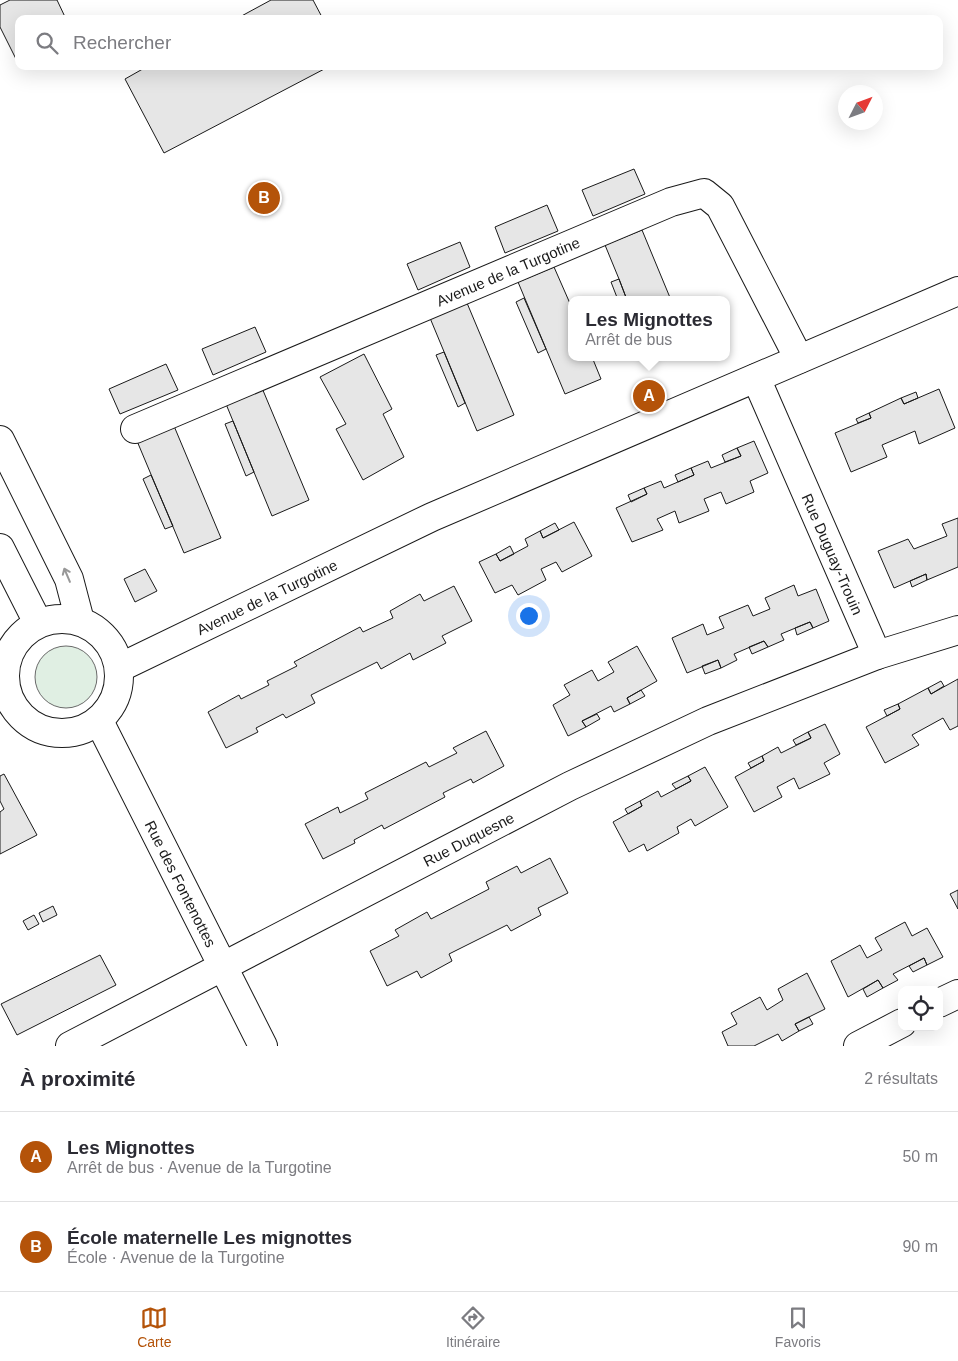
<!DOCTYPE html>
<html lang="fr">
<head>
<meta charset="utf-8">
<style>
	body { margin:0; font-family:Helvetica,sans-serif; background:#f7f7f7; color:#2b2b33 }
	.controls { position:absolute; right:15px; bottom:15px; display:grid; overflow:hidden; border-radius:10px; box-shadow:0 5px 20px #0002 }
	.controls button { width:45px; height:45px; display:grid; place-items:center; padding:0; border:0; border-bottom:1px solid #e1e1e2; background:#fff; color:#2b2b33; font:25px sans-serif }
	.compass { position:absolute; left:838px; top:85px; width:45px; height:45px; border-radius:50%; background:#fff; box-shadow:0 5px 20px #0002; rotate:48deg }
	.you { position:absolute; left:528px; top:615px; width:18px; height:18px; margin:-12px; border:4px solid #fff; border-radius:50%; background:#1a73e8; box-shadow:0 0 0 8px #1a73e833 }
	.badge { display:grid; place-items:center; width:32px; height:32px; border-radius:50%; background:#b45309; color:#fff; font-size:16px; font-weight:700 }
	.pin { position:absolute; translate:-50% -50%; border:2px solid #fff; box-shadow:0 1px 5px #0006 }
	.popup { position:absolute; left:568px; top:296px; width:162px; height:65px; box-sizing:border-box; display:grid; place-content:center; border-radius:10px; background:#fff; filter:drop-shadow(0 1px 4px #0005); font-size:16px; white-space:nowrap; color:#7c7c81 }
	.popup b { font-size:19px; color:#2b2b33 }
	.popup::after { content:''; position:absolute; left:50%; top:100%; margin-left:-10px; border:10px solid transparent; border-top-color:#fff }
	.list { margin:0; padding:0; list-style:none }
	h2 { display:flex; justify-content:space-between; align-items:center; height:65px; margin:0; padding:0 20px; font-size:21px }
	h2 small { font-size:16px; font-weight:400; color:#7c7c81 }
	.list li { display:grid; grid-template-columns:32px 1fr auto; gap:15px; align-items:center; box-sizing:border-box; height:90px; padding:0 20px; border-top:1px solid #e1e1e2 }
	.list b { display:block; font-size:19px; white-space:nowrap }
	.list p { margin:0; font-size:16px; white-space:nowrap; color:#7c7c81 }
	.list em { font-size:16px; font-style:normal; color:#7c7c81 }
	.icon { flex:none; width:28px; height:28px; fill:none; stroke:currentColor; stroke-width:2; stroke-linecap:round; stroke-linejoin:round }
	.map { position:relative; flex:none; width:958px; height:1046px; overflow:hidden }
	.search { position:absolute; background:#fff; box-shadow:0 5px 20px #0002; left:15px; right:15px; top:15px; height:55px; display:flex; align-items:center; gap:12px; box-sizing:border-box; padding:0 18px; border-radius:10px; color:#7c7c81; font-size:19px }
	.sheet { height:245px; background:#fff }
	nav { display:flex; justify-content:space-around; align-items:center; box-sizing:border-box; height:70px; border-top:1px solid #e1e1e2; background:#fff; font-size:14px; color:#7c7c81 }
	nav a { display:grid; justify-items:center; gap:2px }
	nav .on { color:#b45309 }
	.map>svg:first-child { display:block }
	.green { fill:#e0efe3; stroke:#6a6a6a }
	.building { fill:#e6e6e6; stroke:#1a1a1a }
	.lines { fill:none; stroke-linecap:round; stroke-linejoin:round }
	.minor-casing { stroke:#1a1a1a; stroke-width:30 }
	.minor { stroke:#fff; stroke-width:28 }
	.oneway { stroke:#989898 }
	.labels { text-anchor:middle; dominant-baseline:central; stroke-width:4; stroke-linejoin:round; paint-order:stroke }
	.street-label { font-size:15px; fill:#1a1a1a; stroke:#fff }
</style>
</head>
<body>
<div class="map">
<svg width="958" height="1046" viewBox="0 0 958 1046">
	<rect width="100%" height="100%" fill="#fff"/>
	<!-- green -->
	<path class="green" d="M35 677a31 31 0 1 1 62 0a31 31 0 1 1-62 0Z"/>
	<!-- building -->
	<path class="building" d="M10,0h47l9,19h-47v39l-3,1 -16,-32v-22z
		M271,0h42l10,19h-87z
		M148,66h182l-166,87 -39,-74z
		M634,169l11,25 -52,22 -11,-26z
		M547,205l11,26 -53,22 -10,-26z
		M642,230l29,70h-44l-8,-21 -14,-34z
		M460,242l10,25 -52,23 -11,-26z
		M554,267l18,41v49h20l9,22 -36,15 -47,-112z
		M619,279l8,21h-9l-7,-18z
		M524,298l22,51 -8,4 -22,-51z
		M467,303l47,112 -37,16 -47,-113z
		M255,327l11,25 -53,23 -11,-26z
		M444,352l21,51 -7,4 -22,-52z
		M364,354l28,55 -9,5 21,43 -41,23 -27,-51 10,-5 -26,-47z
		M166,364l12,26 -58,24 -11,-25z
		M262,388l47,112 -37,16 -46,-112z
		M939,389l16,39 -36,16 -4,-13 -33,14 5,12 -36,15 -16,-39 36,-15 -2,-5 32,-15 3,6z
		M916,392l2,6 -14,6 -3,-6z
		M869,413l2,5 -13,5 -2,-4z
		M233,421l21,51 -8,4 -21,-52z
		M174,426l47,112 -37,15 -47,-112z
		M754,441l14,32 -18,8 4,11 -28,12 -5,-12 -17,7 5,12 -30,12 -4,-12 -18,8 6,11 -31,12 -16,-34 31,-14 -3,-6 17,-7 3,7 30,-13 -3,-7 17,-7 3,7 30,-12 -4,-8z
		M737,448l4,8 -16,6 -3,-7z
		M691,468l3,7 -16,7 -3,-7z
		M151,475l22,51 -8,3 -22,-50z
		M644,488l3,6 -16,8 -3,-7z
		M958,518v49l-31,13 -1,-6 -32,14 -16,-37 30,-12 6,10 33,-13 -5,-12z
		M574,522l18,34 -30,16 -6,-10 -15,7 5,11 -28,15 -6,-10 -17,8 -16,-31 17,-8 4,7 28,-15 -3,-7 15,-8 3,7z
		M555,523l4,7 -16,8 -3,-7z
		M510,546l4,8 -14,7 -4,-7z
		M145,569l12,22 -22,11 -11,-23z
		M926,574l1,6 -15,7 -2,-6z
		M794,585l4,11 18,-7 13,32 -16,7 -3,-6 -29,12 3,6 -16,7 -4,-6 -30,13 3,6 -16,8 -3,-8 -31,13 -15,-35 31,-14 4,11 17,-7 -5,-11 29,-12 5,11 17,-7 -5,-11z
		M454,586l18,35 -30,15 4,7 -33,17 -3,-7 -29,16 -4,-7 -66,33 4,8 -29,15 -3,-4 -27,14 2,4 -32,16 -18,-36 31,-17 2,4 28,-14 -2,-4 30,-15 -3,-4 66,-35 3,5 30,-14 -3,-7 30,-17 4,7z
		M810,622l3,6 -16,7 -2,-7z
		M764,641l4,6 -16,7 -3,-7z
		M637,646l20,35 -30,17 3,6 -16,8 -3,-6 -29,15 4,6 -18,9 -15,-31 17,-10 -6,-10 28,-15 6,11 16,-9 -6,-10z
		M718,660l3,8 -16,6 -3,-8z
		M958,679v47l-8,4 -7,-12 -31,17 7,10 -34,18 -19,-36 34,-18 -2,-5 30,-16 3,6z
		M941,681l3,5 -13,8 -3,-6z
		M641,690l4,6 -15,8 -3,-6z
		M898,704l2,5 -13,7 -3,-6z
		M597,714l3,5 -14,8 -4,-6z
		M825,724l15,30 -16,9 6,11 -31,15 -5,-11 -17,9 5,10 -28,15 -19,-35 29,-16 -2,-5 16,-9 3,6 30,-15 -3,-6z
		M486,731l18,35 -31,17 -2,-4 -28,14 2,4 -61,32 -2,-4 -28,15 1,3 -32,16 -18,-35 33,-17 2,6 28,-14 -3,-6 61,-31 3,5 28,-14 -4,-5z
		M808,732l3,6 -15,7 -3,-5z
		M762,756l2,5 -13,7 -3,-5z
		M705,767l23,40 -33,19 -4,-7 -14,8 2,6 -32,18 -3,-7 -15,8 -16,-30 29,-16 -2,-5 18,-10 3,6 30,-16 -3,-5z
		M4,774l33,61 -37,19v-42l4,-3 -4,-8v-25z
		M688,776l3,5 -15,8 -4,-5z
		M640,801l2,5 -14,8 -3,-5z
		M550,858l18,35 -30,15 3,7 -30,16 -4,-6 -58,29 3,7 -31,17 -4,-7 -30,15 -17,-35 29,-15 -4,-6 32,-18 4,7 58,-30 -3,-7 31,-16 4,7z
		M958,890v19l-8,-15z
		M53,906l4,9 -14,7 -4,-9z
		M34,915l5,9 -11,6 -5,-9z
		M905,922l7,14 15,-8 16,29 -16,8 -3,-7 -31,16 5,6 -15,8 -5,-8 -30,17 -17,-36 29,-16 7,13 15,-8 -7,-12z
		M100,955l16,30 -99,50 -16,-31z
		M924,958l3,7 -14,7 -4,-6z
		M807,973l18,36 -30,15 4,7 -17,10 -4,-7 -24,12h-26l-6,-14 15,-8 -6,-11 29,-16 7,13 16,-10 -5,-11z
		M878,980l5,8 -16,9 -4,-8z
		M809,1017l4,7 -14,7 -4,-7z"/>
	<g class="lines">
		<defs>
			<g id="minor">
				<path id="s1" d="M756,378l121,277"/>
				<path id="s2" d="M135,429l536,-227 33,-9 16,13 79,153"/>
				<path d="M0,440l69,139 11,42"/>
				<path d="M0,548l38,75"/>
				<circle cx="62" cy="676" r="57"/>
				<path id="s3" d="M119,668l313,-151 526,-226"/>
				<path id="s4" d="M99,721l164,325"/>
				<path d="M939,1003l19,-9"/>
				<path id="s5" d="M70,1046l500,-260 138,-65 169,-66 81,-25"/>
				<path d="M858,1046l44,-23"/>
			</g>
		</defs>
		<!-- minor casing -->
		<use href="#minor" class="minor-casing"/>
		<!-- minor -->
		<use href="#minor" class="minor"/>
	</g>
	<!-- one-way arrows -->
	<defs><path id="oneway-shaft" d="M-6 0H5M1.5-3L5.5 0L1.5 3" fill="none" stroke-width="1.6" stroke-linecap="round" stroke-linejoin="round" transform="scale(1.25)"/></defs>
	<use class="oneway" href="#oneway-shaft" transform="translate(67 575) rotate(-113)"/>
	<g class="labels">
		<!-- street labels -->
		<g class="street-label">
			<text stroke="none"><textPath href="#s2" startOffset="405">Avenue de la Turgotine</textPath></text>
			<text stroke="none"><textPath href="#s1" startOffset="192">Rue Duguay-Trouin</textPath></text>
			<text stroke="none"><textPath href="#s3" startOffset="164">Avenue de la Turgotine</textPath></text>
			<text stroke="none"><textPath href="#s5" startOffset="449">Rue Duquesne</textPath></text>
			<text stroke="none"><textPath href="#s4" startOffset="182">Rue des Fontenottes</textPath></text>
		</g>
	</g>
</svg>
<div class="controls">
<button><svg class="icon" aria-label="locate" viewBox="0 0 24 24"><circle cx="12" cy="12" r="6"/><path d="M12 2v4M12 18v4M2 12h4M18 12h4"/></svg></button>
</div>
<svg class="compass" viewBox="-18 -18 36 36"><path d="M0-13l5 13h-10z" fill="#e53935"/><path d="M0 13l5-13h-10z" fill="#7c7c81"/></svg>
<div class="you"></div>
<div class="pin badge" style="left:649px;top:396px">A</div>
<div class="popup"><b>Les Mignottes</b>Arrêt de bus</div>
<div class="pin badge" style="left:264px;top:198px">B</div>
<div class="search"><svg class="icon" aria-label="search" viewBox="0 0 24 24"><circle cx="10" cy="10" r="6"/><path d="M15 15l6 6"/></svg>Rechercher</div>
</div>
<section class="sheet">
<h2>À proximité<small>2 résultats</small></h2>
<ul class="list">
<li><span class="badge">A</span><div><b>Les Mignottes</b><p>Arrêt de bus · Avenue de la Turgotine</p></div><em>50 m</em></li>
<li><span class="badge">B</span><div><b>École maternelle Les mignottes</b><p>École · Avenue de la Turgotine</p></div><em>90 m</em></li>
</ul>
</section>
<nav>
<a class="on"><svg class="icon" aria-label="map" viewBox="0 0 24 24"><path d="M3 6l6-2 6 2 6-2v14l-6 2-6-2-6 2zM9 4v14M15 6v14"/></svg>Carte</a>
<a><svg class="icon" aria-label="directions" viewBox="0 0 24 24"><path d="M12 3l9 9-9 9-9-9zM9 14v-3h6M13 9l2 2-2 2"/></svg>Itinéraire</a>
<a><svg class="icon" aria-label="saved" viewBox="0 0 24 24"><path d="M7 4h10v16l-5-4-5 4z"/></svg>Favoris</a>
</nav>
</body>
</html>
